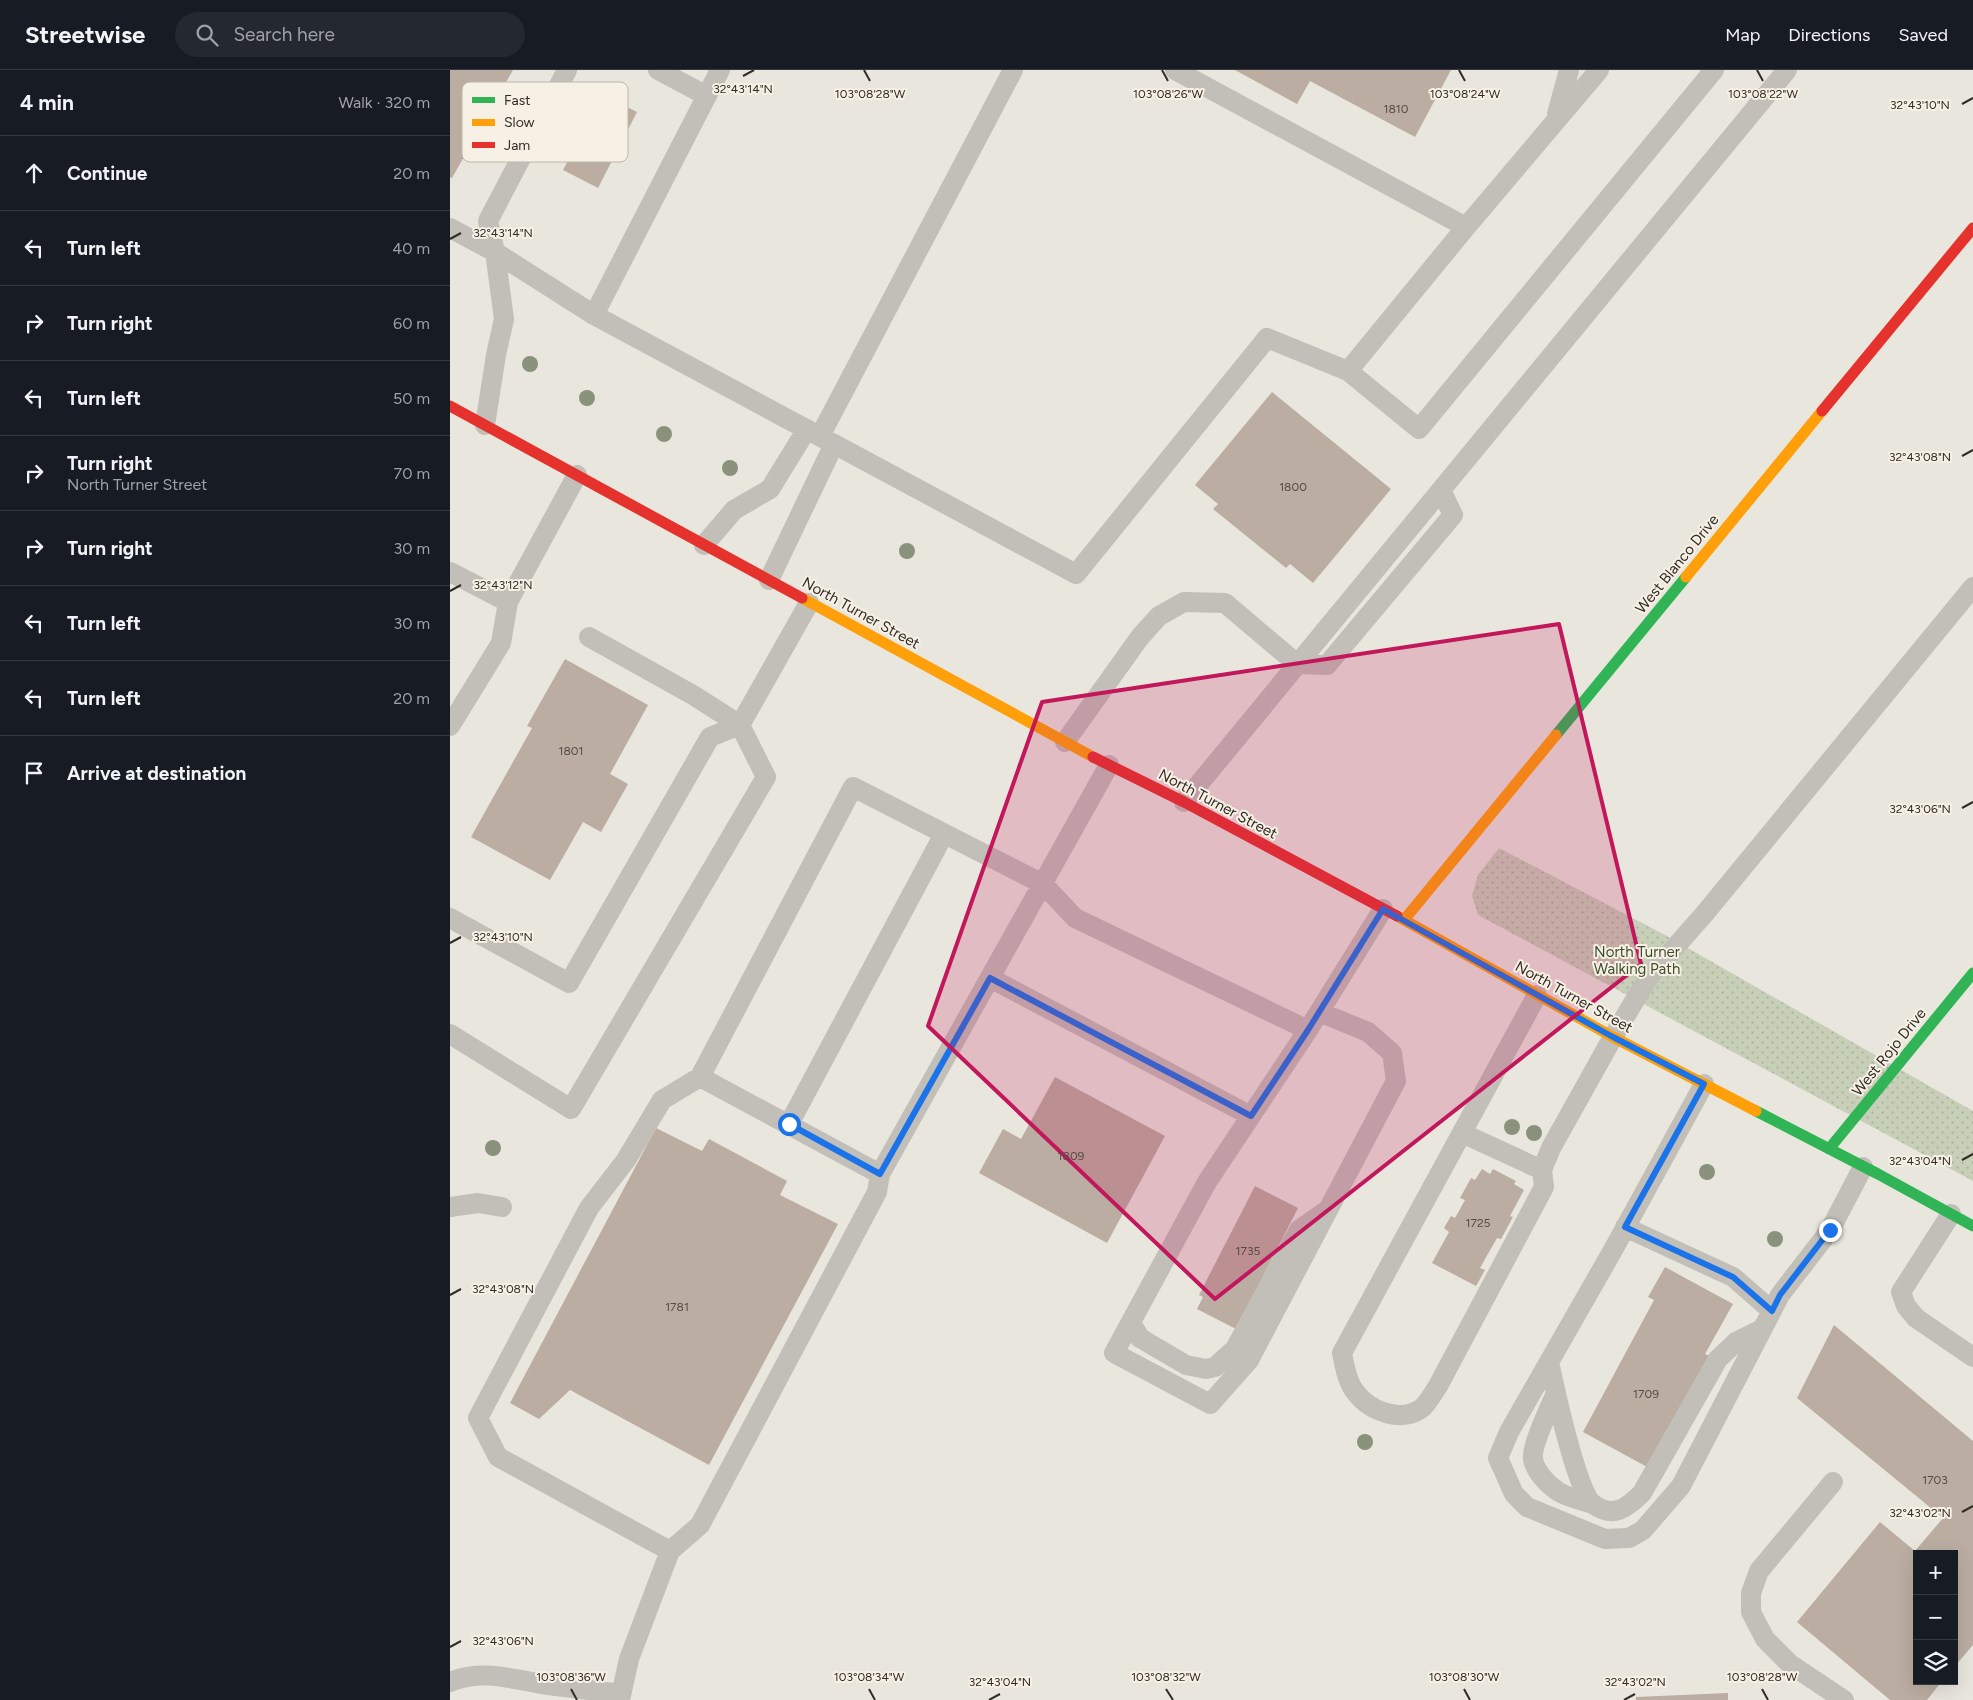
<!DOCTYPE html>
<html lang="en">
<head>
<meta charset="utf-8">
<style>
	body { margin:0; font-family:Figtree,sans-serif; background:#242831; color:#f1f3f6 }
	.controls { position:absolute; right:15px; bottom:15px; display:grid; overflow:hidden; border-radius:0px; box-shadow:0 5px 20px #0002 }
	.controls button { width:45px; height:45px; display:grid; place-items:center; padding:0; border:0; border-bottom:1px solid #363941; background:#171b24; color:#f1f3f6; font:25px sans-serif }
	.stop { position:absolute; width:15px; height:15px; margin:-11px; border:4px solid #1a73e8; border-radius:50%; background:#fff }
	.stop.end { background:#1a73e8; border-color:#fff; box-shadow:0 1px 5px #0008 }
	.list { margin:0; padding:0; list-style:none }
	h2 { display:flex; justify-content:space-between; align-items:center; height:65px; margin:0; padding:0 20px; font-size:21px }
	h2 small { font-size:16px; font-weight:400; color:#9ea1a6 }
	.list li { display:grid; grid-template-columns:32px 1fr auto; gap:15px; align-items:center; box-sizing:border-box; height:75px; padding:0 20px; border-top:1px solid #363941 }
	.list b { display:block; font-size:19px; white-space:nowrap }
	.list p { margin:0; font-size:16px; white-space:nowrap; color:#9ea1a6 }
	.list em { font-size:16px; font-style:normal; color:#9ea1a6 }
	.icon { flex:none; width:28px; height:28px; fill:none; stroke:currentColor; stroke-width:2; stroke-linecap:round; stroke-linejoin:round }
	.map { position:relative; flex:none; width:1523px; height:1630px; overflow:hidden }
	header { display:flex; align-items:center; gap:30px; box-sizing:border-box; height:70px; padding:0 25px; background:#171b24; border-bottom:1px solid #363941 }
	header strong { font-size:24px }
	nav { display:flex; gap:28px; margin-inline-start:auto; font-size:18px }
	.search { width:350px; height:45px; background:#242831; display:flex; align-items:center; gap:12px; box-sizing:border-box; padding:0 18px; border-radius:28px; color:#9ea1a6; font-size:19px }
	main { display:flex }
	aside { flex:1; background:#171b24 }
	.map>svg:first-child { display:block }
	.park { fill:url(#park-dots) }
	.building { fill:#bbada1 }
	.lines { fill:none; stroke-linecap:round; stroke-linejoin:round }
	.lane { stroke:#c2beb8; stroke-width:20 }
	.fast { stroke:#30b455; stroke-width:11 }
	.slow { stroke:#ff9f0a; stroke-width:11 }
	.jam { stroke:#e5322d; stroke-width:11 }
	.tree { fill:#8a927d }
	.route { stroke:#1a73e8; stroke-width:6 }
	.marked { fill:#c2185b; fill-opacity:0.2; stroke:#c2185b; stroke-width:4; stroke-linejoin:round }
	.ticks { fill:none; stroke:#322c26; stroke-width:2 }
	.labels { text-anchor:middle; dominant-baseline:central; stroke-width:4; stroke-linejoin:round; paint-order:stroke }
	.number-label { font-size:12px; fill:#544c45 }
	.street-label { font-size:15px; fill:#322c26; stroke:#f7f1e5 }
	.park-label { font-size:15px; fill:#3d4e2d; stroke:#f7f1e5 }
	.key { fill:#f7f1e5; stroke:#bcb6ac; stroke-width:1 }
	.key-label { font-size:14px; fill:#322c26 }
	.ticks-label { font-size:12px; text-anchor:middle; fill:#322c26; stroke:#f7f1e5; stroke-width:4; stroke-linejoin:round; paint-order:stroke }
</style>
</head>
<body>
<header>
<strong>Streetwise</strong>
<div class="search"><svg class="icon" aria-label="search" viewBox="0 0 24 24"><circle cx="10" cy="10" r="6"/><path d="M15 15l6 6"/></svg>Search here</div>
<nav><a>Map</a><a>Directions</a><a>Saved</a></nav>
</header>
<main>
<aside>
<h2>4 min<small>Walk · 320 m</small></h2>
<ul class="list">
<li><svg class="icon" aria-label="ahead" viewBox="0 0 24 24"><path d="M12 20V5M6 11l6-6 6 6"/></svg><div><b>Continue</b></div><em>20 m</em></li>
<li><svg class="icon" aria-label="left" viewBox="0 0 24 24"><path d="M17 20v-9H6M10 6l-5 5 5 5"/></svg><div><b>Turn left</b></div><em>40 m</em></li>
<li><svg class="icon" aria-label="right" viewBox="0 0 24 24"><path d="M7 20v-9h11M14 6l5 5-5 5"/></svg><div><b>Turn right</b></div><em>60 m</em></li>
<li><svg class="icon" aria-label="left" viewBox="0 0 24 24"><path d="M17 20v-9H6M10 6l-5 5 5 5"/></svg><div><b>Turn left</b></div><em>50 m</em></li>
<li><svg class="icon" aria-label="right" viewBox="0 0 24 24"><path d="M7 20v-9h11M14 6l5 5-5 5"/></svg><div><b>Turn right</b><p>North Turner Street</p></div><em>70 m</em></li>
<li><svg class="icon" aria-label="right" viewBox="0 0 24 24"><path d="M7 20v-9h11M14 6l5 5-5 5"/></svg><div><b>Turn right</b></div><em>30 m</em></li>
<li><svg class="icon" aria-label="left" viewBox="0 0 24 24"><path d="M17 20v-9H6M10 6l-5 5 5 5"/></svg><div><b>Turn left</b></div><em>30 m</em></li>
<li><svg class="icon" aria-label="left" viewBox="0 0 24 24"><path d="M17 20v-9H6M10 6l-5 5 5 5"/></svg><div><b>Turn left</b></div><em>20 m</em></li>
<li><svg class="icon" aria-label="arrive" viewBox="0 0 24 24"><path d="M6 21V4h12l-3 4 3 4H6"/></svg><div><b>Arrive at destination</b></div></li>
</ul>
</aside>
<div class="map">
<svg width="1523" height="1630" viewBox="0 0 1523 1630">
	<defs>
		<pattern id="park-dots" width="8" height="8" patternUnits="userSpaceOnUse" patternTransform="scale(1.25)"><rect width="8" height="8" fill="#c7cfb9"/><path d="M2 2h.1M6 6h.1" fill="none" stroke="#abb29f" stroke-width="1.8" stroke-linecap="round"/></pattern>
	</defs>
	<rect width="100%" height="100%" fill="#e9e6de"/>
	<!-- park -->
	<path class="park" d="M1049,778l166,87 308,176v70l-495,-266 -6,-19 6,-21z"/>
	<!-- building -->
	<path class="building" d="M0,0h63l-61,108 -2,-1z
		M785,0h216l-36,67 -105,-56 -13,23z
		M153,25l34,17 -39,76 -35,-18 16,-30 -7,-3 14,-28 7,4z
		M822,322l119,97 -78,94 -23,-19 -4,4 -73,-59 5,-5 -23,-19z
		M115,589l83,46 -38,69 18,10 -27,48 -18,-10 -33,58 -79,-43 61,-109 -5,-2z
		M605,1007l110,59 -58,107 -128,-70 24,-44 18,10z
		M206,1058l46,23 7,-12 78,42 -7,14 58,29 -129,241 -139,-75 -31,29 -29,-16z
		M1032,1099l8,5 3,-5 23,12 -2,3 10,6 -14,26 3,1 -12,22 -4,-1 -17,30 5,2 -9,16 -44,-23 17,-31 -5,-4 7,-12 4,2 10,-18 -5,-2 11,-20 4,2z
		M805,1116l43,22 -62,121 -39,-20 6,-12 -4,-2z
		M1215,1197l68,37 -28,50 5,2 -61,112 -66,-36 71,-132 -6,-3z
		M1384,1255l139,116v204l-19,22v-113h-37v127h25l-15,19h-37l-93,-78 83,-100 35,29 28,-33 -146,-120z
		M1278,1623v7h-92v-3z"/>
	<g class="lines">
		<!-- lane -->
		<path class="lane" d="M208,0l49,26
			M270,0l-126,245 482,259 191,-236 81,33
			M725,0l291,157
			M1149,0l-133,157 -118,144 71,58 295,-359
			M1107,44l12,-44
			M0,158l45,24 99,63
			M35,355l11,-70 8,-36 -9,-67 -7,-31 79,-151
			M370,366l193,-366
			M254,475l30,-35 36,-21 37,-60
			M0,502l58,30
			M319,510l65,-136
			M0,656l51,-83 7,-41 69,-127
			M615,672l75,-105 19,-21 25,-14 41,1 72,61 30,1 126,-150 -12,-25
			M659,695l-229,409 -180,-97 153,-290 190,97 32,34 233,112
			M734,732l603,-732
			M0,848l119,65 141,-246 30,-12 69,-122
			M540,908l261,138
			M1087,925l-195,358c3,14 5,29 14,40 15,19 46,30 66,15 6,-5 11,-15 16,-22l106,-199 -2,-17 9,-22 62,-111 35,-59 58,-66 267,-325
			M869,942l49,20 24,21 4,28 -147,279 -39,44 -96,-51 93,-171 101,-152 75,-121
			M0,964l121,75 195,-332 -26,-52 -47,-30 -104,-58
			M250,1007l-38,23 -36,60 -37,48 -111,210 20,39 172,94 30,-26 177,-333 3,-18
			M1254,1014l-91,166 -104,182 -11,26 16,36 13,13 78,32 24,-1 14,-8 38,-44 99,-191 50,-65 33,-63
			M339,1054l155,-290
			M1012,1063l80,37
			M0,1137l28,-4 24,4
			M1501,1144l-50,78 5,14 10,12 57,39
			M1175,1157l108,50 39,34
			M681,1253l9,15 46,27 20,4 9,-2 20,-18 64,-119 27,-19
			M1099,1292c5,23 28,131 44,142 20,15 34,4 49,-11l76,-134 18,-17 26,-13
			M1106,1323c-6,14 -25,53 -23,66 2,13 16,27 26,33 10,6 23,8 34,12
			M1383,1412l-74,89 -8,22v19l14,27 25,25 54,36
			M0,1612c32,-14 65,-2 98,3 24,3 49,6 73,9
			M170,1630l9,-41 41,-108"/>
		<!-- fast -->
		<path class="fast" d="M1106,665l130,-158
			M1306,1041l122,63 95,52
			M1379,1079l144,-176"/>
		<!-- slow -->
		<path class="slow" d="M1236,507l136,-166
			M352,528l291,159
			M947,846l216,121 143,74
			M954,850l152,-185"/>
		<!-- jam -->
		<path class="jam" d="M0,336l352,192
			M1372,341l151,-183
			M643,687l91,45 213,114"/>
	</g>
	<!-- trees -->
	<g class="tree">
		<circle cx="80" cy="294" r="8"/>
		<circle cx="137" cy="328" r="8"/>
		<circle cx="214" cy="364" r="8"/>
		<circle cx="280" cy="398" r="8"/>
		<circle cx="457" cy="481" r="8"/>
		<circle cx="1062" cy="1057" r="8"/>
		<circle cx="1084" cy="1063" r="8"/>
		<circle cx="43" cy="1078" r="8"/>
		<circle cx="1257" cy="1102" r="8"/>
		<circle cx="1325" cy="1169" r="8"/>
		<circle cx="915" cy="1372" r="8"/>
	</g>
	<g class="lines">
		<!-- route -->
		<path class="route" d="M339,1054l91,50 110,-196 261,138 57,-86 75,-121 230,128 91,47 -79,143 108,50 39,34 8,-16 50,-65"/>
	</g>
	<!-- marked area -->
	<path class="marked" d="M1109,554l82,340 -426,335 -287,-273 114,-324z"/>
	<!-- ticks -->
	<path class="ticks" d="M414,0l6,11M712,0l6,11M1009,0l6,11M1307,0l6,11M293,6l11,-6M1512,34l11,-6M0,169l11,-6M1512,386l11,-6M0,521l11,-6M1512,738l11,-6M0,873l11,-6M1512,1090l11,-6M0,1225l11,-6M1512,1442l11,-6M0,1577l11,-6M121,1619l6,11M419,1619l6,11M716,1619l7,11M1014,1619l6,11M1312,1619l6,11M539,1630l11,-6M1174,1630l11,-6"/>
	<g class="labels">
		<!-- number labels -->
		<g class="number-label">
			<text x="946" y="39">1810</text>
			<text x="843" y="417">1800</text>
			<text x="121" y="681">1801</text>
			<text x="621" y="1086">1809</text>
			<text x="1028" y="1153">1725</text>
			<text x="798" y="1181">1735</text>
			<text x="227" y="1237">1781</text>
			<text x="1196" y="1324">1709</text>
			<text x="1485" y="1410">1703</text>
		</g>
		<!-- street labels -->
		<g class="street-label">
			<text transform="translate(1227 494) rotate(-51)">West Blanco Drive</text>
			<text transform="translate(411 543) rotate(29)">North Turner Street</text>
			<text transform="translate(768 734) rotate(28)">North Turner Street</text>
			<text transform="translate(1124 927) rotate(29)">North Turner Street</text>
			<text transform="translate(1439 982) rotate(-51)">West Rojo Drive</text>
		</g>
		<!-- park labels -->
		<g class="park-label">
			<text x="1187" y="882">North Turner<tspan x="1187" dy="17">Walking Path</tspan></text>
		</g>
	</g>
	<!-- legend -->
	<rect x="12" y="12" width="166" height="80" rx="8" class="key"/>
	<rect x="22" y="27" width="23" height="6" fill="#30b455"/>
	<rect x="22" y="49" width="23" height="7" fill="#ff9f0a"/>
	<rect x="22" y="72" width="23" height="6" fill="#e5322d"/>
	<g class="key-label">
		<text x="54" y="35">Fast</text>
		<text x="54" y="57">Slow</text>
		<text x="54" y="80">Jam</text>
	</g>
	<g class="ticks-label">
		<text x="293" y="23">32°43'14"N</text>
		<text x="420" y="28">103°08'28"W</text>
		<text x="718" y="28">103°08'26"W</text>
		<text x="1015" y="28">103°08'24"W</text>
		<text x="1313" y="28">103°08'22"W</text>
		<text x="1470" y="39">32°43'10"N</text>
		<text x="53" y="167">32°43'14"N</text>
		<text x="1470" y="391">32°43'08"N</text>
		<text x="53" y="519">32°43'12"N</text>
		<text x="1470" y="743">32°43'06"N</text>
		<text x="53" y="871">32°43'10"N</text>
		<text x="1470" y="1095">32°43'04"N</text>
		<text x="53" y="1223">32°43'08"N</text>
		<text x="1470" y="1447">32°43'02"N</text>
		<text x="53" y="1575">32°43'06"N</text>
		<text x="121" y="1611">103°08'36"W</text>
		<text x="419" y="1611">103°08'34"W</text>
		<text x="716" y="1611">103°08'32"W</text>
		<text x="1014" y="1611">103°08'30"W</text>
		<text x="1312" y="1611">103°08'28"W</text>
		<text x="550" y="1616">32°43'04"N</text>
		<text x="1185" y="1616">32°43'02"N</text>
	</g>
</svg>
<div class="controls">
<button>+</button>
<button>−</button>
<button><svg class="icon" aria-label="layers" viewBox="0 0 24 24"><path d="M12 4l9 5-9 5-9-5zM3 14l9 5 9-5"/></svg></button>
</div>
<div class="stop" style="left:339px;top:1054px"></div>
<div class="stop end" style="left:1380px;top:1160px"></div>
</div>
</main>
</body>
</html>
